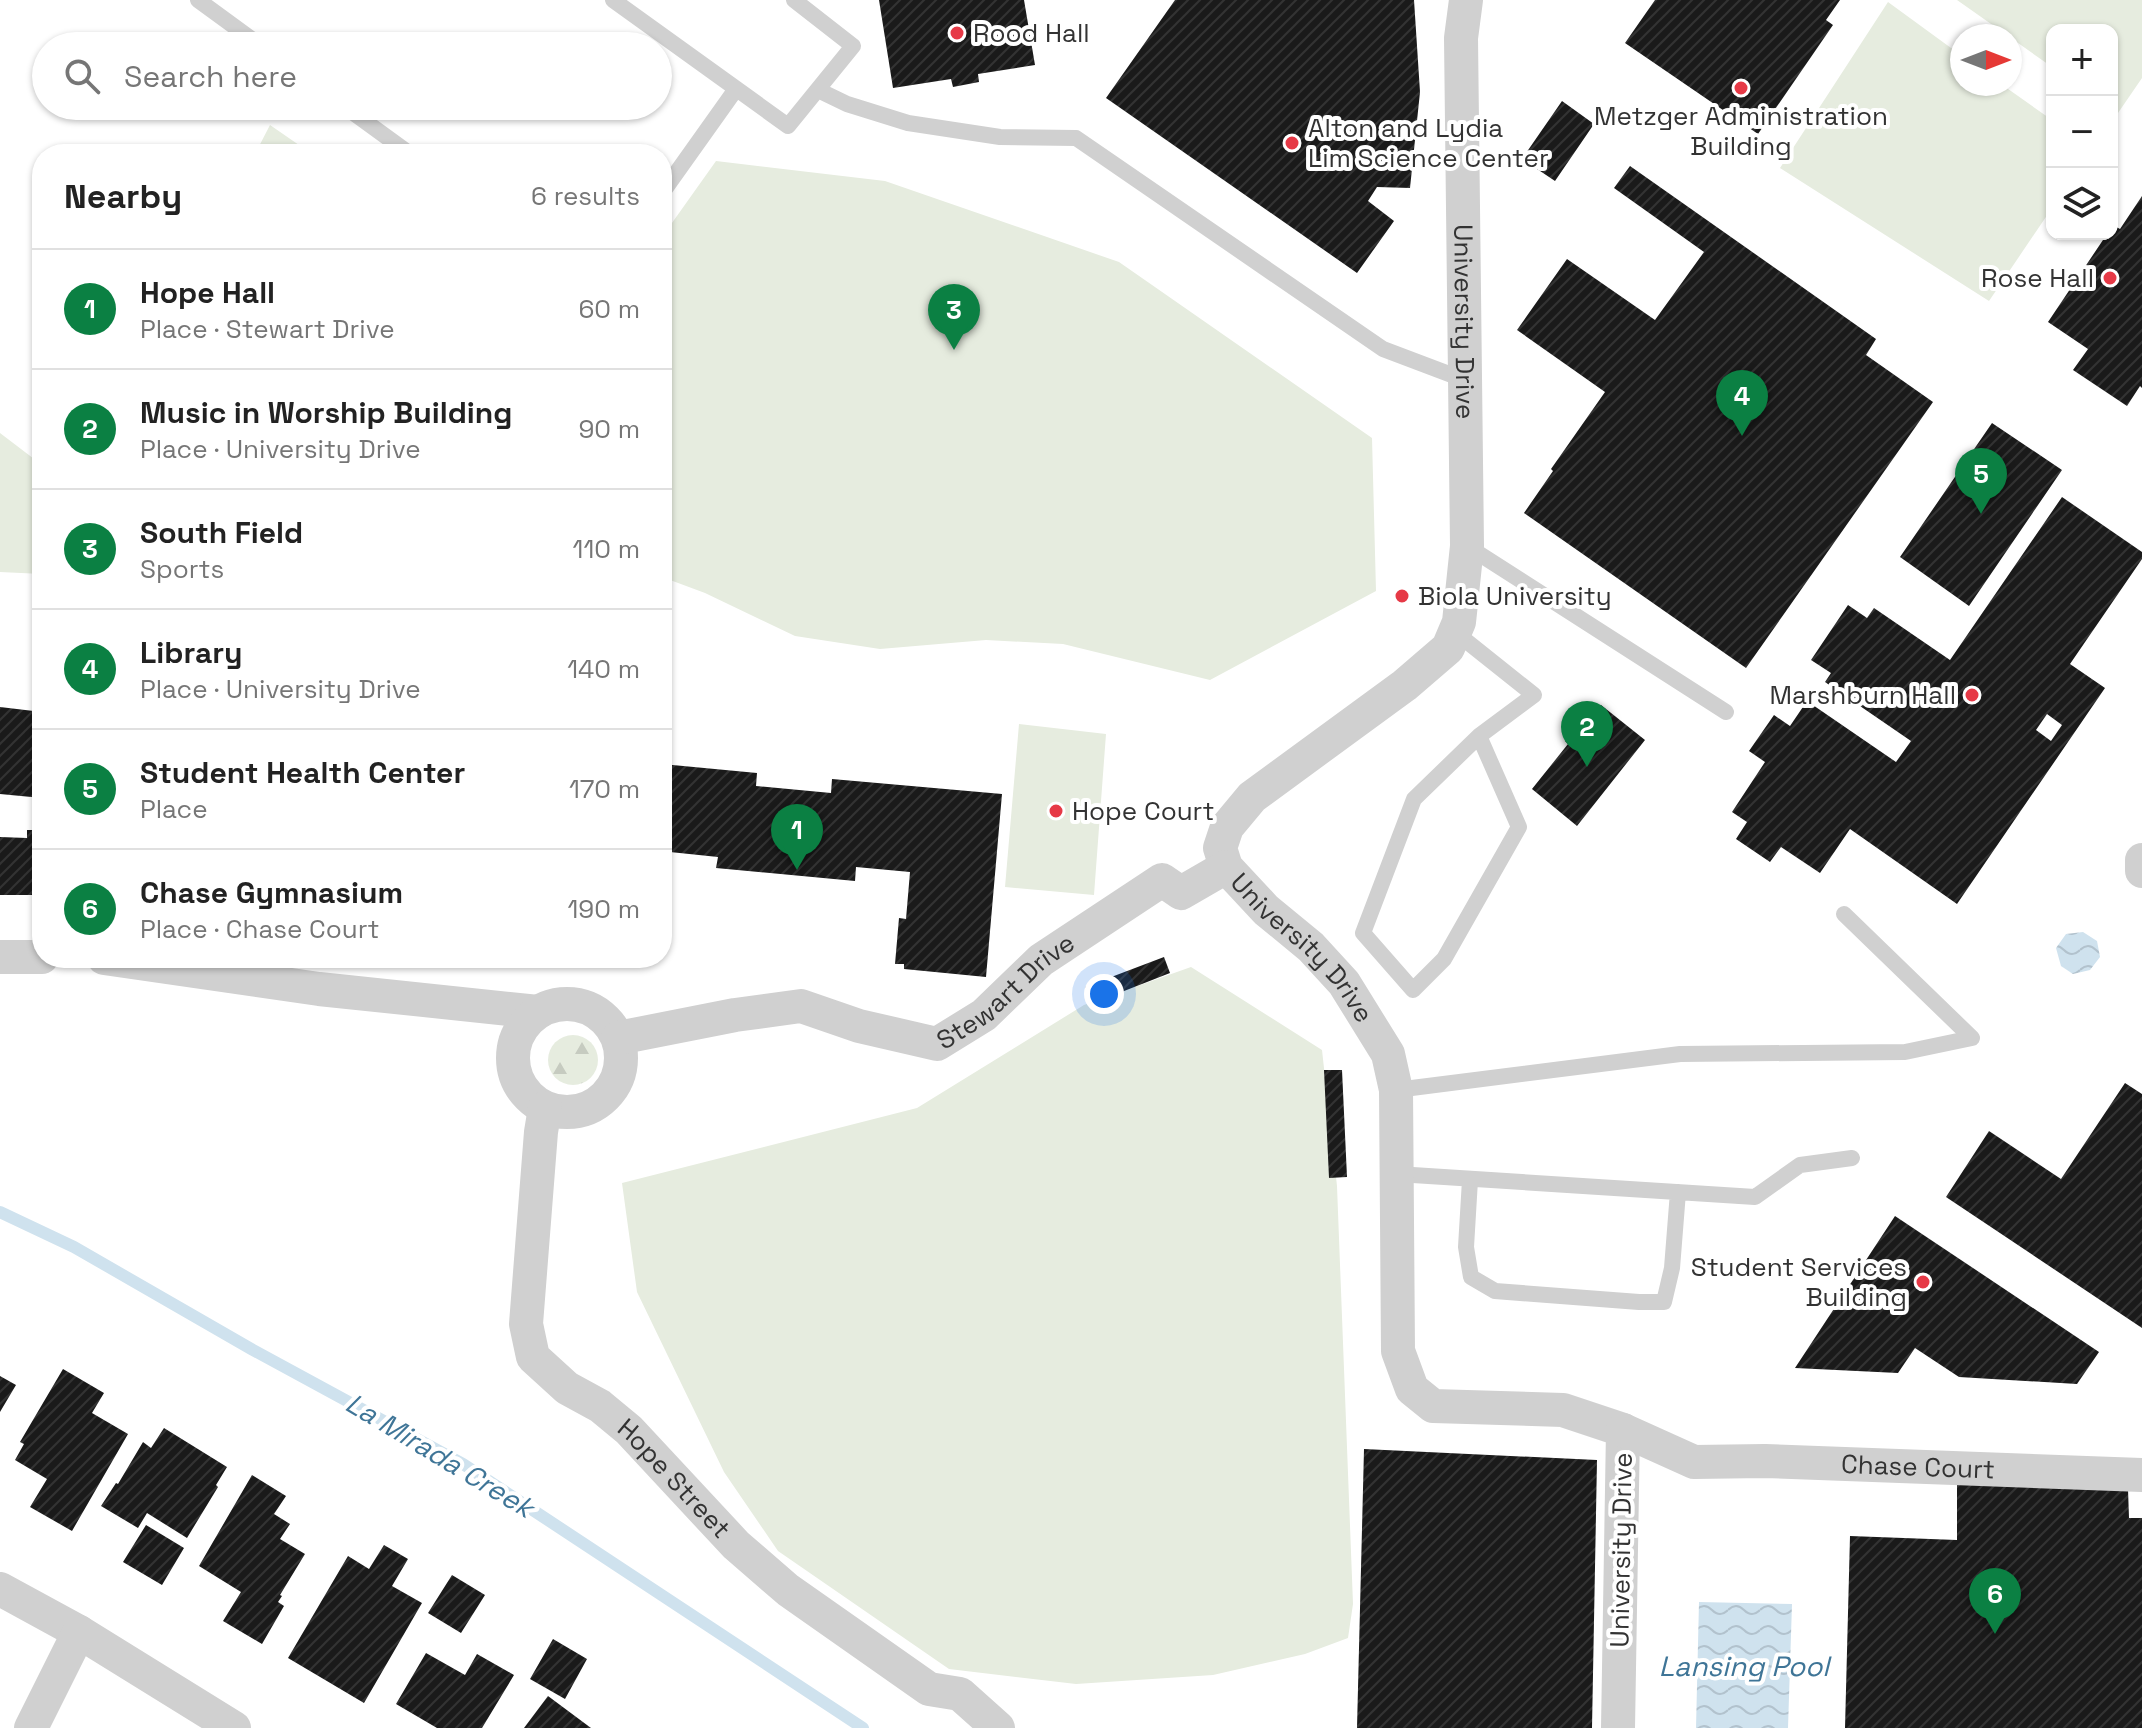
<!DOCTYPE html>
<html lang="en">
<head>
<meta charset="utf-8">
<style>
	body { margin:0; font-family:"Space Grotesk",sans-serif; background:#f2f2f2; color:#222 }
	.controls { position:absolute; right:24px; top:24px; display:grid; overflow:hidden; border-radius:16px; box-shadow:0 2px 6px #0004 }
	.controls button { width:72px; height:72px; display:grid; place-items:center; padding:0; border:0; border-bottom:2px solid #e0e0e0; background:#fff; color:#222; font:40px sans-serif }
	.compass { position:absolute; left:1950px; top:24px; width:72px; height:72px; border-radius:50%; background:#fff; box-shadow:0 2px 6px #0004; rotate:90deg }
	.you { position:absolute; left:1104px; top:994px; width:28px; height:28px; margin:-20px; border:6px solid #fff; border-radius:50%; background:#1a73e8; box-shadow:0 0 0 12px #1a73e833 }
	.badge { display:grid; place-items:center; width:52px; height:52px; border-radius:50%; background:#0b8043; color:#fff; font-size:26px; font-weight:700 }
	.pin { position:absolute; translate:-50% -66px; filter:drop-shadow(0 2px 4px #0008) }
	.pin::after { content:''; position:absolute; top:42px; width:28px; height:24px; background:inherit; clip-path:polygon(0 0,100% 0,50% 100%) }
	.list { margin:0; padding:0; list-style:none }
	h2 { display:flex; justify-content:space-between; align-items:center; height:104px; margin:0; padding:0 32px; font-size:34px }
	h2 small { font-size:26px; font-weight:400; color:#767676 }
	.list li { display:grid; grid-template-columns:52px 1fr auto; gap:24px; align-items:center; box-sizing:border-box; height:120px; padding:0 32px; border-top:2px solid #e0e0e0 }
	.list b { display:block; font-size:30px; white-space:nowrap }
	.list p { margin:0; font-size:26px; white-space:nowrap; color:#767676 }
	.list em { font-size:26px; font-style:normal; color:#767676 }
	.icon { flex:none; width:44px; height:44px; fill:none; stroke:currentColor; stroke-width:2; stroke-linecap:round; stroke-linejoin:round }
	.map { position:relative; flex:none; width:2142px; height:1728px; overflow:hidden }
	.search { position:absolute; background:#fff; box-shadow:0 2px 6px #0004; left:32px; top:32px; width:640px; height:88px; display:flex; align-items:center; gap:20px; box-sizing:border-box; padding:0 28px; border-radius:44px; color:#767676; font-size:30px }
	.panel { position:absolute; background:#fff; box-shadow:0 2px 6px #0004; left:32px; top:144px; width:640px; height:824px; border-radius:32px }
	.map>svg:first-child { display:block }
	.grass { fill:#e6ecdf }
	.forest { fill:url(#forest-firs) }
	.water { fill:url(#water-waves) }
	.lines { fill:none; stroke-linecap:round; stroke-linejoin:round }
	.stream { stroke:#cfe2ee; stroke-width:12 }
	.building { fill:url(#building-hatch); fill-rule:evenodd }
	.lane { stroke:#d0d0d0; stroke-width:16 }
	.street { stroke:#d0d0d0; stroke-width:34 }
	.poi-dot { fill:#e63946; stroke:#fff; stroke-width:3 }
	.labels { text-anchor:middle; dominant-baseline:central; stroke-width:8; stroke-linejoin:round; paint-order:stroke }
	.poi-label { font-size:26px; fill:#333; stroke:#fff; text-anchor:start }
	.street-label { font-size:26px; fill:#333; stroke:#fff }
	.water-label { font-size:28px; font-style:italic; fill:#3f7597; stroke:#fff }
</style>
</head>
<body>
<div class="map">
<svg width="2142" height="1728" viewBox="0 0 2142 1728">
	<defs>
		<pattern id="forest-firs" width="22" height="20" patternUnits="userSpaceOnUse" patternTransform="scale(2)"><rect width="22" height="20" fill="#e6ecdf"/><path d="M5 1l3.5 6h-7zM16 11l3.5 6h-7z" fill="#c6cbc0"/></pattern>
		<pattern id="water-waves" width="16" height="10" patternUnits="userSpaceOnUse" patternTransform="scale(2)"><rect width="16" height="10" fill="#cfe2ee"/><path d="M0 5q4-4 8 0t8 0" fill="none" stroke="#b2c2cd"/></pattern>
		<pattern id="building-hatch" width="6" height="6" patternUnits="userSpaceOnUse" patternTransform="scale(2)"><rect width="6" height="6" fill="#1a1a1a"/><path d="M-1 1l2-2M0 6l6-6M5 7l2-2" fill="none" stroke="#333"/></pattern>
	</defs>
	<rect width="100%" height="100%" fill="#fff"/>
	<!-- grass -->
	<path class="grass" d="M1957,0h185v78l-24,35 -6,-4v-79h-60v37z
		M1888,2l74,54v28h39l51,36v88l-63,93 -209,-133z
		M270,125l42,29h-57z
		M716,161l169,20 234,81 253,176 4,153 -166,89 -147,-36 -77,-4 -106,9 -85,-13 -90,-43 -43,-16v-340z
		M0,433l42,32v109l-42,-2z
		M1019,724l87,10 -12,161 -89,-8z
		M1191,967l131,83 15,136 16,418 -5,34 -43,16 -92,21 -137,9 -127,-15 -171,-118 -54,-79 -87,-180 -15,-109 295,-75 167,-103z"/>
	<!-- forest -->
	<path class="forest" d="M548 1060a25 25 0 1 1 50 0a25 25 0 1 1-50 0Z"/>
	<!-- water -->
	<path class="water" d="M2083,932l14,9 3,16 -10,13 -17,4 -12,-8 -5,-18 10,-14z
		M1699,1602l93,2 -4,124h-92z"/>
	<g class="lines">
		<!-- stream -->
		<path class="stream" d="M0,1212l74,35 179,103 210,114 400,264"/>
	</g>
	<!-- building -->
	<path class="building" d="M879,0h145l11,65 -57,9 1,8 -26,5 -2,-8 -58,9z
		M1175,0h239l6,92 -10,96 -33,-1 -9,14 26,20 -37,52 -251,-175z
		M1655,0h185l-14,20 7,5 -75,109 -133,-91z
		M1562,101l32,23 -39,57 -33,-22z
		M1630,166l246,173 -10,16 67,47 -187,266 -222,-155 29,-42 -2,-2 54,-77 -88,-62 50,-71 88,61 49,-68 -90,-64z
		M2142,196v192l-2,-2 -13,20 -54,-36 15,-21 -40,-27 59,-88h5l1,-9 7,4z
		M1992,423l70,47 -93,136 -69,-49z
		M2062,497l80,55v7l-72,105 35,24 -148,216 -107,-75 -30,44 -39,-26 -11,15 -34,-23 11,-17 -15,-10 33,-50 -16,-11 25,-36 16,11 17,-25 89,61 15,-21 -86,-59 6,-9 -20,-13 37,-55 19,13 7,-10 76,52zM2047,714l15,11 -11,16 -15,-11z
		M1601,705l44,35 -68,86 -45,-37 36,-45 -3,-3 27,-34 4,3z
		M0,707l42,5v86l-42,-4z
		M662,764l95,9 -1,13 75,7 1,-14 170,15 -16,183 -82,-8v-5h-9l4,-46 7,1 4,-47 -54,-5 -1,14 -139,-13 2,-11 -48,-5 -6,63h-2z
		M27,830h15v65h-42v-58l27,1z
		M1164,957l6,16 -79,31 -6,-17z
		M1324,1070h18l5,107 -18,1z
		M2125,1083l17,11v234l-196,-131 43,-66 72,48z
		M1895,1216l204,136 -22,32 -118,-7 -44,-29 -17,25 -103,-5z
		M63,1369l41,24 -12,20 36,21 -56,97 -42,-24 17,-28 -32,-19 9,-16 -4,-2z
		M0,1376l16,9 -16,27z
		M164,1428l63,39 -11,18 2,2 -31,51 -40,-25 -9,15 -37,-22 15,-23 2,1 25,-42 8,6z
		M1364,1449l233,11 -5,268h-235z
		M252,1475l34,21 -12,18 16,10 -10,15 25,15 -25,41 2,1 -4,6 6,4 -22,38 -39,-23 18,-29 -42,-26z
		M1957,1483l171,6 1,29h13v210h-297l5,-192 107,4z
		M146,1525l38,23 -22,37 -39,-23z
		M384,1545l24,14 -16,27 30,17 -58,100 -76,-45 60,-102 21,13z
		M452,1575l33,20 -24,38 -33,-20z
		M553,1639l34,20 -22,40 -35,-20z
		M426,1653l39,22 12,-21 37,21 -32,53h-45l-41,-24z
		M548,1696l43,32h-67z"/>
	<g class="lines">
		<!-- lane -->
		<path class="lane" d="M198,0l63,46
			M613,0l175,126 65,-80 -59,-46
			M818,90l29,14 61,19 92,14 76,1 307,211 82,31
			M344,106l66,48
			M662,193l74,-104
			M1467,546l259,166
			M1455,632l79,63 -55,41 -65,63 -51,134 50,57 31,-31 75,-132 -40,-91
			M1396,1090l284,-36 225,-2 67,-14 -128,-124
			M1397,1174l358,23 45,-32 52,-7
			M1470,1180l-4,67 5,30 24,14 144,11h25l8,-34 6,-76"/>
		<!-- street -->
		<g class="street">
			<path id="s1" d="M1466,0l-5,38 6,508 -8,76 -11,26 -43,37 -153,112 -25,30 -7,21 6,19 40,43 45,37 33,36 44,71 8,36 2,261 14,38 21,17 130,4 60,20 -5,298"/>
			<path d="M2142,860v11"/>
			<path d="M0,957h42"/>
			<path d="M104,958l215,31 219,23"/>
			<circle cx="567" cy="1058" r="54"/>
			<path id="s2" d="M618,1038l117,-23 66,-9 58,20 78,18 47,-29 57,-55 121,-80 19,13 45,-26"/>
			<path id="s3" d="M545,1108l-4,24 -15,192 7,33 34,31 33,18 29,24 107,115 52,45 141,99 31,5 38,34"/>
			<path id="s4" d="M1623,1430l71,32 71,-1 377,14"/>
			<path d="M0,1589l79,43 155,96"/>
			<path d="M31,1728l48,-96"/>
		</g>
	</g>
	<!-- markers -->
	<g class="poi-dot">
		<circle cx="957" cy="33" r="8"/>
		<circle cx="1741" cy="88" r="8"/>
		<circle cx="1292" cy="143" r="8"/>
		<circle cx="2110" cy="278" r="8"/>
		<circle cx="1402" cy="596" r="8"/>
		<circle cx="1972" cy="695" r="8"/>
		<circle cx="1056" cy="811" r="8"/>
		<circle cx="1923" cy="1282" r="8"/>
	</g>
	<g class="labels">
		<!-- poi labels -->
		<g class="poi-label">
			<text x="973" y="33">Rood Hall</text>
			<text x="1741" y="116" text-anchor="middle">Metzger Administration<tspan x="1741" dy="30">Building</tspan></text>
			<text x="1308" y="128">Alton and Lydia<tspan x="1308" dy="30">Lim Science Center</tspan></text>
			<text x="2094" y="278" text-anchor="end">Rose Hall</text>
			<text x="1418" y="596">Biola University</text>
			<text x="1956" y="695" text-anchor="end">Marshburn Hall</text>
			<text x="1072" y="811">Hope Court</text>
			<text x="1907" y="1267" text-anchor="end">Student Services<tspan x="1907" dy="30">Building</tspan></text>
		</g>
		<!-- street labels -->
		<g class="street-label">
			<text stroke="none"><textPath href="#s1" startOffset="322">University Drive</textPath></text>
			<text stroke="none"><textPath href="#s1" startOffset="1090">University Drive</textPath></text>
			<text stroke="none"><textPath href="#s2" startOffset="414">Stewart Drive</textPath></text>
			<text stroke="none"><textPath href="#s4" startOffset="302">Chase Court</textPath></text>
			<text stroke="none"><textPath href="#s3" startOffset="438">Hope Street</textPath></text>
			<text transform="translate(1621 1550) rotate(-89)">University Drive</text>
		</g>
		<!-- water labels -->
		<g class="water-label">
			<text transform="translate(440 1455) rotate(31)">La Mirada Creek</text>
			<text x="1744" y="1666">Lansing Pool</text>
		</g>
	</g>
</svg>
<div class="controls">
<button>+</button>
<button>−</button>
<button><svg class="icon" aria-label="layers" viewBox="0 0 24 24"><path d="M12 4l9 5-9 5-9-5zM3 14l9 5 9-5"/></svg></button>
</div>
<svg class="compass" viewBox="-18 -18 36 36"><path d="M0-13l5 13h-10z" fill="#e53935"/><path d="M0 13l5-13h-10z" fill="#767676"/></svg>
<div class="you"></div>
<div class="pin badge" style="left:797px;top:870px">1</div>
<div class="pin badge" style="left:1587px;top:767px">2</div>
<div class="pin badge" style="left:954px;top:350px">3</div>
<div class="pin badge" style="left:1742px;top:436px">4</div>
<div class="pin badge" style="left:1981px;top:514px">5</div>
<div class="pin badge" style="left:1995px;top:1634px">6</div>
<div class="search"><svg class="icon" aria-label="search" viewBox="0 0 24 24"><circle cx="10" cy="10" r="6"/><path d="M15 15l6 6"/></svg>Search here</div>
<section class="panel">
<h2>Nearby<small>6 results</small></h2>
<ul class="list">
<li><span class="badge">1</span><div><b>Hope Hall</b><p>Place · Stewart Drive</p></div><em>60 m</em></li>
<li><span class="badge">2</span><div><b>Music in Worship Building</b><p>Place · University Drive</p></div><em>90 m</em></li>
<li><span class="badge">3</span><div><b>South Field</b><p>Sports</p></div><em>110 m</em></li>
<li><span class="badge">4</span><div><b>Library</b><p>Place · University Drive</p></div><em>140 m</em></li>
<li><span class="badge">5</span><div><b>Student Health Center</b><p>Place</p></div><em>170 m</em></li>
<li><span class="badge">6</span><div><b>Chase Gymnasium</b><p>Place · Chase Court</p></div><em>190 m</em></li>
</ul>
</section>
</div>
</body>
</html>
